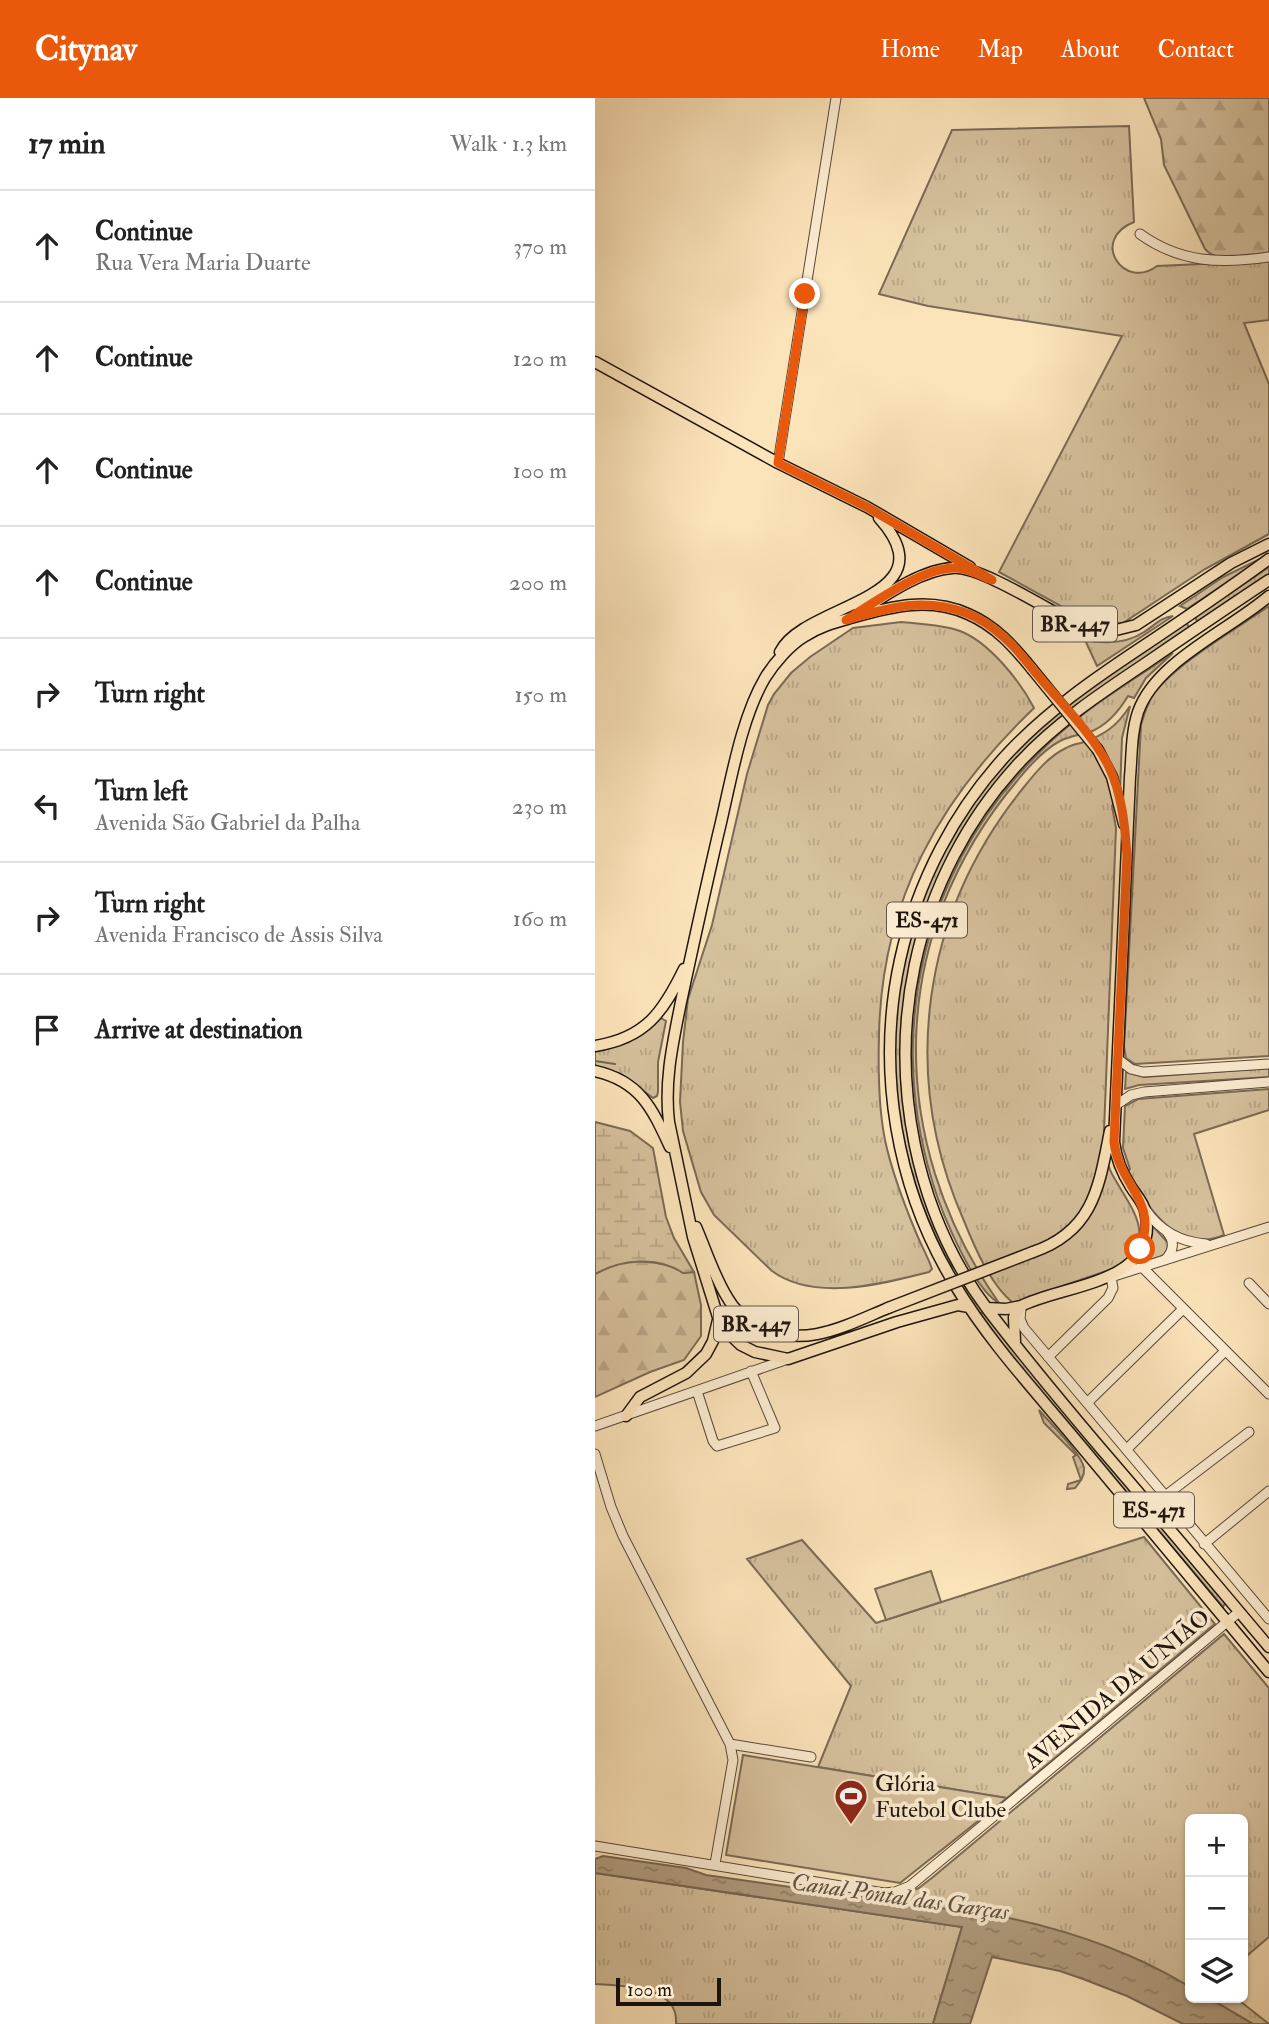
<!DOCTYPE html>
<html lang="en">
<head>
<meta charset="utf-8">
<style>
	body { margin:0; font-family:"IM FELL Double Pica",serif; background:#f6f6f6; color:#222 }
	.controls { position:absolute; right:21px; bottom:21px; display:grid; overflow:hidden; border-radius:10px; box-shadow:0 2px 5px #0004 }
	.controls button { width:63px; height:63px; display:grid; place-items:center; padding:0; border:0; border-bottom:2px solid #e0e0e0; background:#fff; color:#222; font:35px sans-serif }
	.scale { position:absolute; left:21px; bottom:18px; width:105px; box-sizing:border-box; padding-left:7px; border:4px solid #1e140e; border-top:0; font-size:19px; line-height:24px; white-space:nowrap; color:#1e140e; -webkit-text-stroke:5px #fdedd2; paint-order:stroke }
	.stop { position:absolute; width:21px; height:21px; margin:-16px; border:5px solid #ea580c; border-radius:50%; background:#fff }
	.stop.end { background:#ea580c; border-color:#fff; box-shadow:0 2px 7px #0008 }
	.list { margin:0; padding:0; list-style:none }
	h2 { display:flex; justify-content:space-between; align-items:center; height:91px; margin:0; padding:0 28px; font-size:30px }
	h2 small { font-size:23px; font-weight:400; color:#767676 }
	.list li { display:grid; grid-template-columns:46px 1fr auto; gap:21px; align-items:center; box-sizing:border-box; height:112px; padding:0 28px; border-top:2px solid #e0e0e0 }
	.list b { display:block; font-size:26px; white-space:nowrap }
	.list p { margin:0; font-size:23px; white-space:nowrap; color:#767676 }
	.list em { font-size:23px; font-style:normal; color:#767676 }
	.icon { flex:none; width:38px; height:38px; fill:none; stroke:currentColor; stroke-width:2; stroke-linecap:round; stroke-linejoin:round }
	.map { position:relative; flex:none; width:674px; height:1926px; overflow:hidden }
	header { display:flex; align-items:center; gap:42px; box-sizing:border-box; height:98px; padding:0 35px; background:#ea580c; color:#fff }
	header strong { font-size:33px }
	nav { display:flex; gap:38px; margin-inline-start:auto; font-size:24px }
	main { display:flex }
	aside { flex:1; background:#fff }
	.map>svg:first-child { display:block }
	.grass { fill:url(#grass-tufts); stroke:#7a6a56; stroke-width:2 }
	.forest { fill:url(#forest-firs); stroke:#7a6a56; stroke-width:2 }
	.wetland { fill:url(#wetland-marsh); stroke:#7a6a56; stroke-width:2 }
	.garden { fill:url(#garden-furrows); stroke:#7a6a56; stroke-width:2 }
	.pitch { fill:#d6c19d; stroke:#7a6a56; stroke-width:2 }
	.water { fill:url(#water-ripples); stroke:#766652; stroke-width:2 }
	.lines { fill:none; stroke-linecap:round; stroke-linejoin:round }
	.stream { stroke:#766652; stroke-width:2 }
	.minor-casing { stroke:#564839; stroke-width:11 }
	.major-casing { stroke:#1e140e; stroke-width:13 }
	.minor { stroke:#fdedd2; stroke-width:9 }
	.major { stroke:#fce4ba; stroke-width:10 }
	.major-bridge-casing { stroke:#1e140e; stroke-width:13; stroke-linecap:butt }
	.major-bridge { stroke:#fce4ba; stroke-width:10 }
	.route { stroke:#ea580c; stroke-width:9 }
	.labels { text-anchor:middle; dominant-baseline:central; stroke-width:7; stroke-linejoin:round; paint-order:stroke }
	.shield { fill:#fdedd2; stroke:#615549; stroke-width:2 }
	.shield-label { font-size:21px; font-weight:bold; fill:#1e140e }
	.street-label { font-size:23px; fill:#1e140e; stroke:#fdedd2 }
	.poi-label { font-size:23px; fill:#1e140e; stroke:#fdedd2; text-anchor:start }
	.water-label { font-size:24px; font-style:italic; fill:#605241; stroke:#fdedd2 }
</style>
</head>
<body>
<header>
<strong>Citynav</strong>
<nav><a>Home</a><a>Map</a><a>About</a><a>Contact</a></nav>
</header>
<main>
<aside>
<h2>17 min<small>Walk · 1.3 km</small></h2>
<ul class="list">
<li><svg class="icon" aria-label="ahead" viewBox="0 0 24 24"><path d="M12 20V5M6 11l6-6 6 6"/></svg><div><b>Continue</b><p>Rua Vera Maria Duarte</p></div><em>370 m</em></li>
<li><svg class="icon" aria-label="ahead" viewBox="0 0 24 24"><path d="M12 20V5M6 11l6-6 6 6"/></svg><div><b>Continue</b></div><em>120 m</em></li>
<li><svg class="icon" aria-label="ahead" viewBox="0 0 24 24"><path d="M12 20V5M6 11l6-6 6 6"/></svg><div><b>Continue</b></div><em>100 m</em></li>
<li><svg class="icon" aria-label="ahead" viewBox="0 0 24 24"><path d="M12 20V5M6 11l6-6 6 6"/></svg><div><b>Continue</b></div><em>200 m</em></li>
<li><svg class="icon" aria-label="right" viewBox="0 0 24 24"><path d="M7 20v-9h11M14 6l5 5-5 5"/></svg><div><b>Turn right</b></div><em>150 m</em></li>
<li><svg class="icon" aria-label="left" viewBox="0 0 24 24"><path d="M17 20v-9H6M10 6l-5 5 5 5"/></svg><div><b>Turn left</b><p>Avenida São Gabriel da Palha</p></div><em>230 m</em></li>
<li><svg class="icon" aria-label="right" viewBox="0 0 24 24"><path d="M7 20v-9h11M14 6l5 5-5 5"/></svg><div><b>Turn right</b><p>Avenida Francisco de Assis Silva</p></div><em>160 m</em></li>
<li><svg class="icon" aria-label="arrive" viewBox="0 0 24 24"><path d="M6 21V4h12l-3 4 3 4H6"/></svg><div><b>Arrive at destination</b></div></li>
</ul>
</aside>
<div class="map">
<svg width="674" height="1926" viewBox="0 0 674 1926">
	<defs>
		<pattern id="grass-tufts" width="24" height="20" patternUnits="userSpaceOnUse" patternTransform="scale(1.75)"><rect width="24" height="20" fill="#d6c19d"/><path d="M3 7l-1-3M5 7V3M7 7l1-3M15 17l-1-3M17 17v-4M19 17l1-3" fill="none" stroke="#b7a586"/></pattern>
		<pattern id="forest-firs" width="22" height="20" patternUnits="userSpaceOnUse" patternTransform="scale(1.75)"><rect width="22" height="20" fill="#d6c19d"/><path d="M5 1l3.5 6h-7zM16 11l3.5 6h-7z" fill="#b7a586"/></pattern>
		<pattern id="wetland-marsh" width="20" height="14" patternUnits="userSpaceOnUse" patternTransform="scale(1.75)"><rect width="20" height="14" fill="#d6c19d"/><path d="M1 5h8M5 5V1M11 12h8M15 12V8" fill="none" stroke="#b7a586"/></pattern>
		<pattern id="garden-furrows" width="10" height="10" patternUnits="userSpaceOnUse" patternTransform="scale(1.75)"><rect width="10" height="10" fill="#d6c19d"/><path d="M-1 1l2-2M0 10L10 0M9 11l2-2" fill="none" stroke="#b7a586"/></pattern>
		<pattern id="water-ripples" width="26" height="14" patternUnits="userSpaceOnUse" patternTransform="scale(1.75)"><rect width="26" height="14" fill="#b19d80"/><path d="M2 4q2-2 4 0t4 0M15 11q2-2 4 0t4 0" fill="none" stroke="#8f7f67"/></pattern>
	</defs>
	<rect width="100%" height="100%" fill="#fce4ba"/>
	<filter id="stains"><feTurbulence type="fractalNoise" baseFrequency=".00286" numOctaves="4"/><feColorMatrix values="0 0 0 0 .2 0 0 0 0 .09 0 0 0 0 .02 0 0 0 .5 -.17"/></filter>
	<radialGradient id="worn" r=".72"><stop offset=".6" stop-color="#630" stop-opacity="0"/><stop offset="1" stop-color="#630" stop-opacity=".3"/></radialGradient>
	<!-- grass -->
	<path class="grass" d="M534,28l5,96c-45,18 -10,69 23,44l112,-5v59l-25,3 25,61v150l-64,35 -82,54 -23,1 -12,-3 -89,-49 123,-236 -194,-30 -49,-12 73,-164z
		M673,457l-81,54 -7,-3 43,-29z
		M674,469v8l-71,48 -3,-6z
		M674,508v450l-134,8 -9,-6 -2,-11 17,-322c3,-10 6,-21 12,-30 22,-31 83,-66 116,-89z
		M578,518l-76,50 -12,-26c20,4 41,4 59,-8 10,-6 17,-15 29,-16z
		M306,524c19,2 40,2 59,9 29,11 60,50 74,77 -95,91 -152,192 -155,326 -1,35 -1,71 6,106 7,33 19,64 32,95 5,12 11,22 15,34l-3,3c-47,12 -115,30 -157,-1l-58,-56 -13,-23 -18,-61 -3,-29 3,-60 5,-43 24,-74 35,-151 21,-69 6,-11 17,-21 19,-16 43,-29z
		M591,524l4,7 -73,47 -123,109 -78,155 -11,51 -4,52 3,69 11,52 35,93 2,12c-73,-134 -78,-285 -6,-421 18,-33 40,-68 67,-95 52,-51 113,-90 173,-131z
		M578,555l-27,25 -12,20 -6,-2c-9,15 -20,29 -38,36 -10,3 -20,4 -30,9 -17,9 -31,25 -43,40 -130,154 -133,358 -18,522 -26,-14 -57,-90 -66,-119 -49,-160 -7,-325 116,-441 37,-35 82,-62 124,-90z
		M535,608l-8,32 -2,54 -8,14 4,22 -12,303c1,15 1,30 8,43 19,35 49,64 3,94l-102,35c-23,-19 -38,-55 -49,-82 -65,-147 -42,-309 60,-434 12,-15 25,-31 42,-39 5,-3 10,-4 15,-5 24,-8 36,-17 49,-37z
		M64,919l7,4 -8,41v30l-1,4 -4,2 -32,-24 -26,-8v-16z
		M674,970v9l-130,8 -14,4 1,-17 18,5z
		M674,991v21l-75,24 30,101c-49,21 -76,-30 -98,-63l4,-3 -7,-21 2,-42 13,-7z
		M555,1125l19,21 -4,11 -26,9 -3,-1z
		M384,1215h7l240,288 -3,6 -225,-268z
		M549,1439l71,87 -208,174 -189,-31 33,-81 -104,-127 55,-19 74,83z
		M629,1536l45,54v249l-26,22v-140h-53v168l-49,-26 -106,-37 -135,-22 1,-5 18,-9 14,-11z
		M0,1775l367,54 -29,97h-257c3,-39 -53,-38 -81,-40z
		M614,1900h27l33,26h-16z"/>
	<!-- forest -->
	<path class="forest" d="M549,0h125v156c-20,2 -49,12 -64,-5l-41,-84 -3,-26z
		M38,1163c17,1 37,2 50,12l11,-1 7,33v31l-17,24 -34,12 -55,25v-123l22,-11z"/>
	<!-- wetland -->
	<path class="wetland" d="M0,1024l35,9 23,17 13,69 8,21 20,34 -11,1c-25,-18 -63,-13 -88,1z"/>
	<!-- garden -->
	<path class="garden" d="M444,1312c10,12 43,44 45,58 1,9 -5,15 -9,20l-8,1 1,-5 13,-4 -8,-23 3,-2 -32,-32z"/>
	<!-- pitch -->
	<path class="pitch" d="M336,1473l10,31 -55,18 -11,-31z
		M148,1657l264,43 -107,85 -174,-28z"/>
	<!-- water -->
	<path class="water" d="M8,1758l83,12 20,7 298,42c64,13 130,36 186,70v11h19l44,26h-70l-56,-28 -44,-17 -23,-8 -68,-14 -22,67h-37l29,-97 -367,-54v-14z"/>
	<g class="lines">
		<!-- stream -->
		<path class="stream" d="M0,963l20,3"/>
		<defs>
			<path id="minor" d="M545,136c40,29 81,30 129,23
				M183,365l58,-365
				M523,961l13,10 12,3 126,-8
				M521,1007l15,-10 13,-3 125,-10
				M550,1111c14,21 35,33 61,35
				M570,1162c9,-9 10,-19 2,-28
				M547,1169l127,127
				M654,1185l20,21
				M426,1211l-1,10 4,9 245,291
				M453,1259l60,-59 5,-10 -2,-11 158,-50
				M102,1293l16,50 4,5 58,-18 -24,-57
				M492,1305l96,-94
				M0,1328l193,-67
				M532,1351l98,-98
				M0,1356l16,53 12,29 107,208 3,16 -18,104
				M570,1398l84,-64
				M609,1446l65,-53
				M135,1646l81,13
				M0,1748l289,47 11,-1 15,-6 329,-274"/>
			<path id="major" d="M0,264l183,101 89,44 103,60
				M674,461c-44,32 -88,62 -133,92 -45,30 -89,61 -126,100 -55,58 -93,131 -110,209 -24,110 -4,229 55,325 35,58 82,108 125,160 63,76 126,152 189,227
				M674,482c-41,27 -82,55 -123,83 -45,30 -90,60 -127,100 -52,56 -88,126 -104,201 -25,117 0,249 73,346 37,48 76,95 115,141 56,65 111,131 166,196
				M264,514c25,-16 62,-42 93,-44 28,-3 99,44 128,58l28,6 28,-7 95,-62 38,-19
				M185,554c24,-49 173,-52 99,-134
				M503,652l14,27 12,47
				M0,948c51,-8 68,-34 89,-77
				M0,973c45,10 57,37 75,76
				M101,1129c10,23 18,49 31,70 7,13 20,23 32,29 44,24 88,-1 129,-18
				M438,1154c61,-21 66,-66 77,-121
				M374,1209l-11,-2 -61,17 -109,37 -33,-7 -14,-7 -19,-18 -4,-10 -25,-80 -24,-115c-5,-41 4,-80 12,-120 12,-56 24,-111 37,-167 12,-48 22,-115 47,-157 9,-15 25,-33 40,-42 15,-10 32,-14 49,-19 39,-11 76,-20 114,-3 28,12 46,33 64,55
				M392,1210l19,1 15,-3
				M420,1244l-1,-25 7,-11c43,-22 141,-22 124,-95 -2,-9 -9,-16 -14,-24 -9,-14 -15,-29 -17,-45l16,-365c2,-22 1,-44 8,-65 18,-51 90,-81 131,-116
				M31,1318l14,-19 46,-24 20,-19 7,-13 5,-21"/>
		</defs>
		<!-- minor casing -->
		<use href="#minor" class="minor-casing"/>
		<!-- major casing -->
		<use href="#major" class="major-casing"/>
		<!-- minor -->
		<use href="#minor" class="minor"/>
		<!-- major -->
		<use href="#major" class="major"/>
		<defs>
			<path id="major-bridge" d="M437,571l66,81
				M293,1210l145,-56"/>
		</defs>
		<!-- major-bridge casing -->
		<use href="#major-bridge" class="major-bridge-casing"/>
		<!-- major-bridge -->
		<use href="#major-bridge" class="major-bridge"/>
	</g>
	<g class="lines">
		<!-- route -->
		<path class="route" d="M210,196l-27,169 89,44 125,73c-11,-4 -24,-12 -36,-12 -31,-2 -83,35 -110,52 42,-12 77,-23 120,-7 14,5 28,15 40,26 13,11 23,27 35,40 23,27 52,56 68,88 13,27 16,59 18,89l-13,286c5,44 45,58 26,107"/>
	</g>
	<!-- icons -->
	<defs>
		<symbol id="stadium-pin" viewBox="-11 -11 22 30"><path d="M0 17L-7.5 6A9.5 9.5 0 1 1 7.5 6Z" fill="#8f2418" stroke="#fdedd2"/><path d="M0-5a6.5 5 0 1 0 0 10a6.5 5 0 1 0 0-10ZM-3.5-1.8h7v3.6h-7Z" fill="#fff"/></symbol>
	</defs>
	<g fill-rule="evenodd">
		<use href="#stadium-pin" x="237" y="1679" width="38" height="52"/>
	</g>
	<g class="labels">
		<!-- shield labels -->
		<g class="shield">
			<rect x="438" y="508.5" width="84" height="35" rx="5"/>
			<rect x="292" y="804.5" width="80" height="35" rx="5"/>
			<rect x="119" y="1208.5" width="84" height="35" rx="5"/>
			<rect x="519" y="1394.5" width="80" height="35" rx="5"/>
		</g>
		<g class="shield-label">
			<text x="480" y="526">BR-447</text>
			<text x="332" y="822">ES-471</text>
			<text x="161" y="1226">BR-447</text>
			<text x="559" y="1412">ES-471</text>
		</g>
		<!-- street labels -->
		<g class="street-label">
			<text transform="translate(522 1591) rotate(-40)">AVENIDA DA UNIÃO</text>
		</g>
		<!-- poi labels -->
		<g class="poi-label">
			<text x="280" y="1685">Glória<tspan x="280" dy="26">Futebol Clube</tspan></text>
		</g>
		<!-- water labels -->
		<g class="water-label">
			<text transform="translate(305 1799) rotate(8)">Canal Pontal das Garças</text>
		</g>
	</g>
	<rect width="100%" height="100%" filter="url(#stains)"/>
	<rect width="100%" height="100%" fill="url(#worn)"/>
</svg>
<div class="controls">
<button>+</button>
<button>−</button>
<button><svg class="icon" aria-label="layers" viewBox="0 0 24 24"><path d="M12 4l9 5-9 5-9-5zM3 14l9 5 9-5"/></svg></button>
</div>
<div class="scale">100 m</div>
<div class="stop" style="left:545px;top:1151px"></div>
<div class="stop end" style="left:210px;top:196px"></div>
</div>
</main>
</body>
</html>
